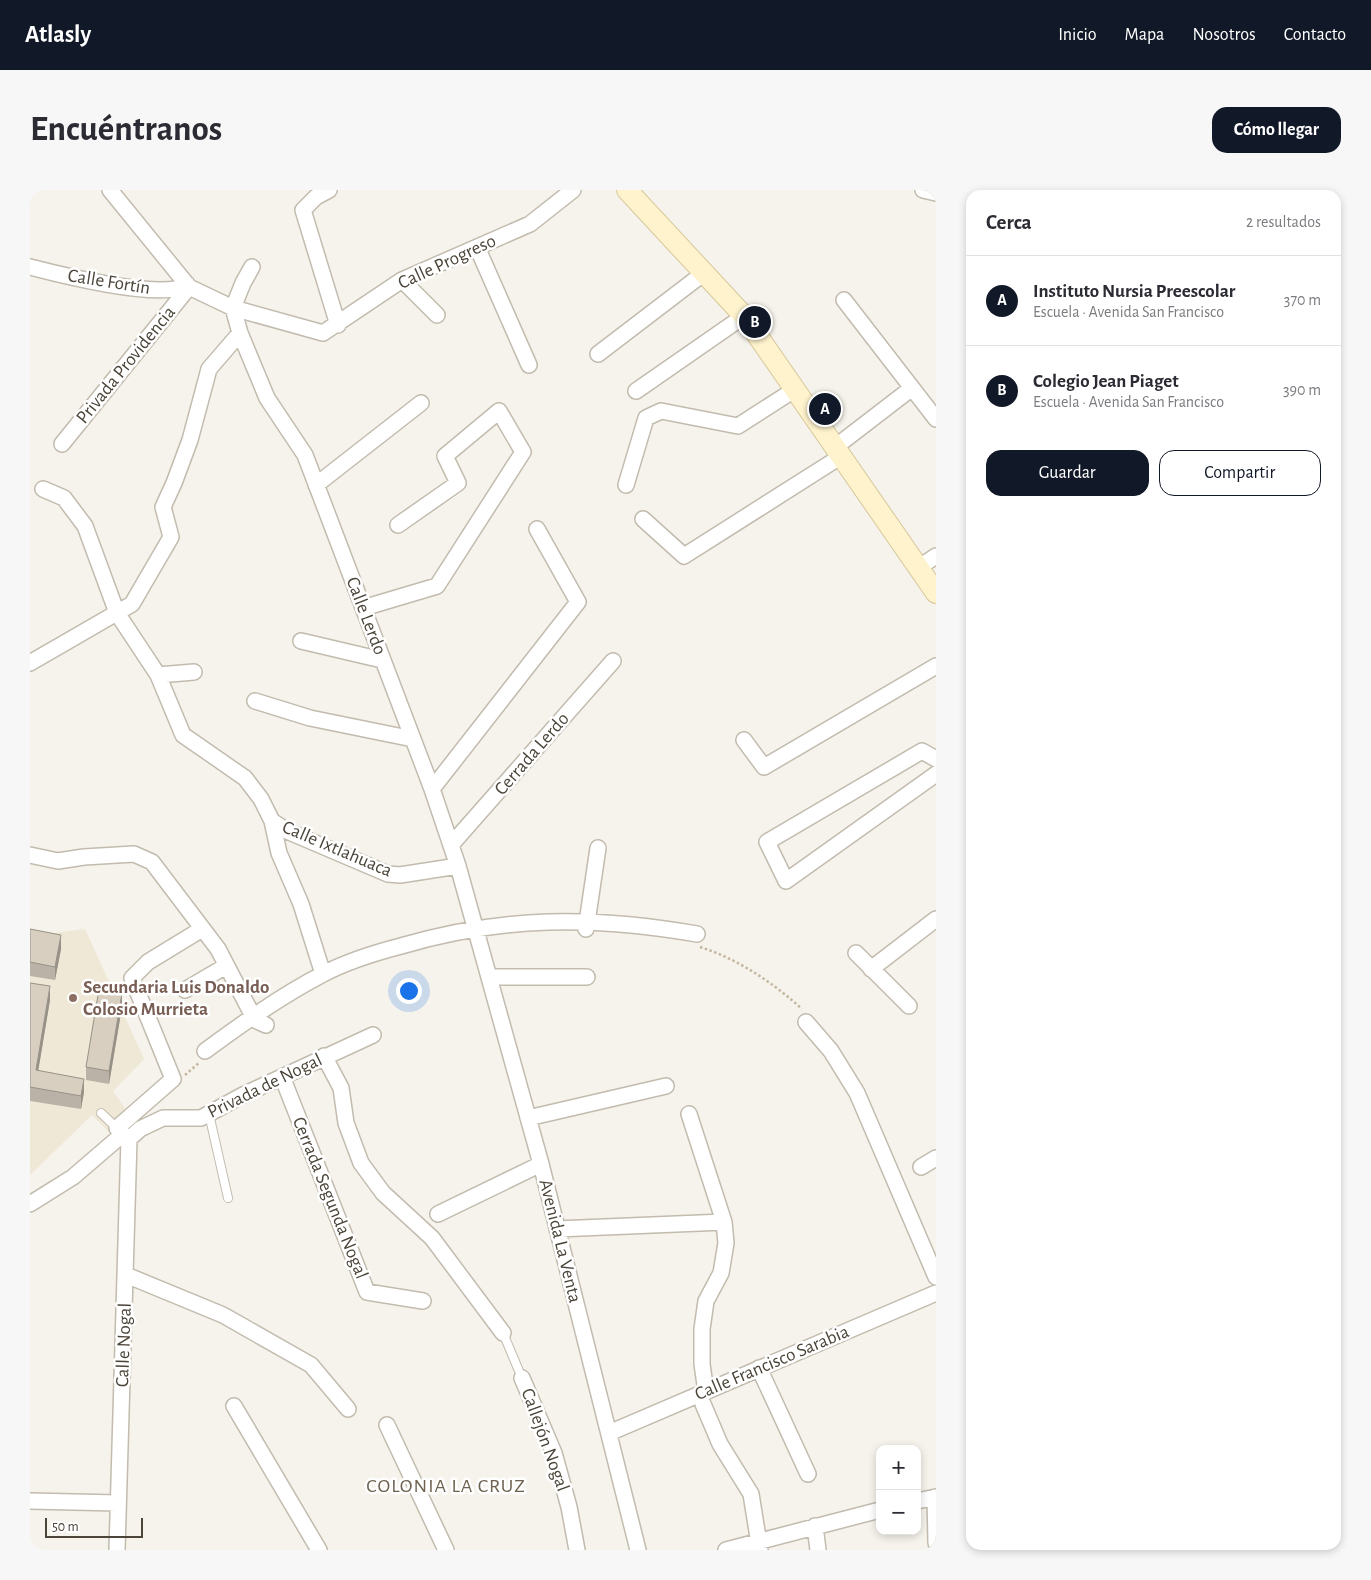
<!DOCTYPE html>
<html lang="es">
<head>
<meta charset="utf-8">
<style>
	body { margin:0; font-family:"Alegreya Sans",sans-serif; background:#f7f7f7; color:#2b2b33 }
	.controls { position:absolute; right:15px; bottom:15px; display:grid; overflow:hidden; border-radius:10px; box-shadow:0 2px 8px #0003 }
	.controls button { width:45px; height:45px; display:grid; place-items:center; padding:0; border:0; border-bottom:1px solid #e1e1e2; background:#fff; color:#2b2b33; font:25px sans-serif }
	.scale { position:absolute; left:15px; bottom:12px; width:98px; box-sizing:border-box; padding-left:5px; border:2px solid #4b4439; border-top:0; font-size:14px; line-height:18px; white-space:nowrap; color:#4b4439; -webkit-text-stroke:4px #fff; paint-order:stroke }
	.you { position:absolute; left:378px; top:800px; width:18px; height:18px; margin:-12px; border:4px solid #fff; border-radius:50%; background:#1a73e8; box-shadow:0 0 0 8px #1a73e833 }
	.badge { display:grid; place-items:center; width:32px; height:32px; border-radius:50%; background:#111827; color:#fff; font-size:16px; font-weight:700 }
	.pin { position:absolute; translate:-50% -50%; border:2px solid #fff; box-shadow:0 1px 5px #0006 }
	.list { margin:0; padding:0; list-style:none }
	h2 { display:flex; justify-content:space-between; align-items:center; height:65px; margin:0; padding:0 20px; font-size:21px }
	h2 small { font-size:16px; font-weight:400; color:#7c7c81 }
	.list li { display:grid; grid-template-columns:32px 1fr auto; gap:15px; align-items:center; box-sizing:border-box; height:90px; padding:0 20px; border-top:1px solid #e1e1e2 }
	.list b { display:block; font-size:19px; white-space:nowrap }
	.list p { margin:0; font-size:16px; white-space:nowrap; color:#7c7c81 }
	.list em { font-size:16px; font-style:normal; color:#7c7c81 }
	.actions { display:flex; gap:10px; padding:15px 20px }
	.actions a { flex:1; padding:11px 0; border:1px solid #111827; border-radius:15px; text-align:center; font-size:18px; color:#111827 }
	.actions .main { background:#111827; color:#fff }
	.map { position:relative; flex:none; width:906px; height:1360px; overflow:hidden; border-radius:15px }
	header { display:flex; align-items:center; gap:30px; box-sizing:border-box; height:70px; padding:0 25px; background:#111827; color:#fff }
	header strong { font-size:24px }
	nav { display:flex; gap:28px; margin-inline-start:auto; font-size:18px }
	.intro { display:flex; align-items:center; justify-content:space-between; box-sizing:border-box; height:120px; padding:0 30px }
	h1 { margin:0; font-size:35px }
	.button { padding:12px 22px; border-radius:15px; background:#111827; color:#fff; font-size:18px; font-weight:700 }
	main { display:flex; gap:30px; padding:0 30px }
	aside { flex:1; background:#fff; border-radius:15px; box-shadow:0 2px 8px #0003 }
	.map>svg:first-child { display:block }
	.education { fill:#efe8d6 }
	.lines { fill:none; stroke-linecap:round; stroke-linejoin:round }
	.lane-casing { stroke:#c2bbae; stroke-width:10 }
	.street-casing { stroke:#c2bbae; stroke-width:18 }
	.secondary-casing { stroke:#d6c79b; stroke-width:22 }
	.path { stroke:#c4b79f; stroke-width:2.5; stroke-dasharray:2.5 2.5; stroke-linecap:butt }
	.lane { stroke:#fff; stroke-width:8 }
	.street { stroke:#fff; stroke-width:15 }
	.secondary { stroke:#fff3cd; stroke-width:20 }
	.wall { fill:#bab2a6 }
	.shaded-wall { fill:#979187 }
	.building { fill:#d8cfc1; stroke:#979187 }
	.education-dot { fill:#8d6e63; stroke:#fff; stroke-width:2 }
	.labels { text-anchor:middle; dominant-baseline:central; stroke-width:5; stroke-linejoin:round; paint-order:stroke }
	.street-label { font-size:19px; fill:#4b4439; stroke:#fff }
	.education-label { font-size:19px; font-weight:bold; fill:#785e54; stroke:#fff; text-anchor:start }
	.neighbourhood-label { font-size:20px; letter-spacing:1px; fill:#6e6250; stroke:#fff }
</style>
</head>
<body>
<header>
<strong>Atlasly</strong>
<nav><a>Inicio</a><a>Mapa</a><a>Nosotros</a><a>Contacto</a></nav>
</header>
<div class="intro"><h1>Encuéntranos</h1><a class="button">Cómo llegar</a></div>
<main>
<div class="map">
<svg width="906" height="1360" viewBox="0 0 906 1360">
	<rect width="100%" height="100%" fill="#f6f3ec"/>
	<!-- education -->
	<path class="education" d="M55,739l59,130 -31,32 16,23 -20,18 -17,-17 -62,60v-239z"/>
	<g class="lines">
		<defs>
			<path id="lane" d="M71,923l17,16
				M179,924l19,84
				M473,1143l19,45"/>
			<path id="street" d="M80,0l79,97 44,21 90,25 79,-53 128,-56 43,-34
				M299,0l-13,7 -13,13 35,115
				M893,0l13,3
				M447,57l52,118
				M0,77c27,7 138,35 157,17
				M372,90l35,35
				M814,110l92,119
				M203,118l7,25 27,65 38,57 127,334 26,77 83,298 97,386
				M203,118l10,-25 9,-16
				M568,164l106,-81
				M606,201l108,-75
				M32,254l127,-157
				M804,258l78,-60
				M286,295l105,-82
				M596,295l20,-67 15,-7 77,15 56,-36
				M13,299l21,9 21,28 32,87 41,62 25,60 62,43 16,21 11,22 15,10 101,43 12,1 58,-9
				M613,329l41,37 156,-99
				M888,378l18,-12
				M333,418l74,-22 86,-134 -24,-41 -54,45 13,27 -60,42
				M271,451l81,19
				M0,473l102,-59 39,-67 -8,-30 11,-24 16,-43 19,-71 31,-36
				M128,485l36,-3
				M225,511l55,17 103,21
				M714,550l20,27 172,-101
				M906,569l-14,-8 -155,91 19,39 150,-107
				M402,599l146,-187 -41,-73
				M242,631l7,32 22,51 22,70
				M421,655l162,-184
				M0,665l28,6 26,-4 50,-3 18,8 66,87 37,71 11,5
				M556,739l12,-81
				M826,763l53,53
				M841,779l65,-50
				M459,787h98
				M155,800l41,-24
				M776,832l25,29 26,42 79,184
				M175,861c38,-28 76,-55 118,-77 25,-13 51,-21 78,-28 102,-30 192,-30 296,-12
				M294,866l17,32 5,35 15,40 22,30 49,45 71,95
				M253,889l84,213 56,9
				M659,924l35,108 2,21 -5,30 -15,28 -4,28v35l4,28
				M498,928l138,-32
				M87,938l56,-49 -41,-101 16,-16 54,-33
				M891,977l15,-9
				M0,1014l43,-27 50,-43
				M408,1024l103,-50
				M527,1039l167,-7
				M96,1085l97,40 88,50 37,44
				M729,1178l49,106
				M492,1188l32,75 15,54 8,43
				M673,1214l17,40 31,50 9,56
				M204,1216l85,144
				M357,1235l59,125
				M579,1243l327,-140
				M905,1307l1,46
				M0,1311l88,2
				M887,1311l19,-4
				M785,1336l3,24
				M87,1360l12,-411 11,-10 23,-11h38l42,-23 130,-60
				M696,1360l154,-40"/>
			<path id="secondary" d="M597,0l117,126 192,277"/>
		</defs>
		<!-- lane casing -->
		<use href="#lane" class="lane-casing"/>
		<!-- street casing -->
		<use href="#street" class="street-casing"/>
		<!-- secondary casing -->
		<use href="#secondary" class="secondary-casing"/>
		<!-- path -->
		<path class="path" d="M670,757c38,12 72,35 102,62
			M155,885l15,-13"/>
		<!-- lane -->
		<use href="#lane" class="lane"/>
		<!-- street -->
		<use href="#street" class="street"/>
		<!-- secondary -->
		<use href="#secondary" class="secondary"/>
	</g>
	<!-- wall -->
	<path class="wall" d="M0,739l31,20 -6,31 -25,-4z
		M0,793l20,17 -12,71 46,21 -3,17 -51,-8z
		M92,817l-13,77 -23,-4v-13z"/>
	<!-- shaded-wall -->
	<path class="shaded-wall" d="M31,745v14l-6,31v-13z
		M20,796v14l-14,84v-14z
		M92,803v14l-13,77v-13z
		M54,889v13l-3,17v-13z"/>
	<!-- building -->
	<path class="building" d="M0,739l31,6 -6,32 -25,-5z
		M0,793l20,3 -14,84 48,9 -3,17 -51,-9z
		M69,799l23,4 -13,78 -23,-4z"/>
	<!-- markers -->
	<circle class="education-dot" cx="43" cy="808" r="5"/>
	<g class="labels">
		<!-- street labels -->
		<g class="street-label">
			<text transform="translate(417 72) rotate(-25)">Calle Progreso</text>
			<text transform="translate(79 92) rotate(9)">Calle Fortín</text>
			<text transform="translate(96 175) rotate(-51)">Privada Providencia</text>
			<text transform="translate(336 426) rotate(69)">Calle Lerdo</text>
			<text transform="translate(502 564) rotate(-49)">Cerrada Lerdo</text>
			<text transform="translate(307 659) rotate(23)">Calle Ixtlahuaca</text>
			<text transform="translate(235 896) rotate(-26)">Privada de Nogal</text>
			<text transform="translate(300 1008) rotate(68)">Cerrada Segunda Nogal</text>
			<text transform="translate(530 1051) rotate(76)">Avenida La Venta</text>
			<text transform="translate(94 1155) rotate(-88)">Calle Nogal</text>
			<text transform="translate(742 1173) rotate(-23)">Calle Francisco Sarabia</text>
			<text transform="translate(515 1250) rotate(70)">Callejón Nogal</text>
		</g>
		<!-- education labels -->
		<g class="education-label">
			<text x="53" y="797">Secundaria Luis Donaldo<tspan x="53" dy="22">Colosio Murrieta</tspan></text>
		</g>
		<!-- neighbourhood labels -->
		<g class="neighbourhood-label">
			<text x="416" y="1296">COLONIA LA CRUZ</text>
		</g>
	</g>
</svg>
<div class="controls">
<button>+</button>
<button>−</button>
</div>
<div class="scale">50 m</div>
<div class="you"></div>
<div class="pin badge" style="left:795px;top:219px">A</div>
<div class="pin badge" style="left:725px;top:132px">B</div>
</div>
<aside>
<h2>Cerca<small>2 resultados</small></h2>
<ul class="list">
<li><span class="badge">A</span><div><b>Instituto Nursia Preescolar</b><p>Escuela · Avenida San Francisco</p></div><em>370 m</em></li>
<li><span class="badge">B</span><div><b>Colegio Jean Piaget</b><p>Escuela · Avenida San Francisco</p></div><em>390 m</em></li>
</ul>
<div class="actions"><a class="main">Guardar</a><a>Compartir</a></div>
</aside>
</main>
</body>
</html>
